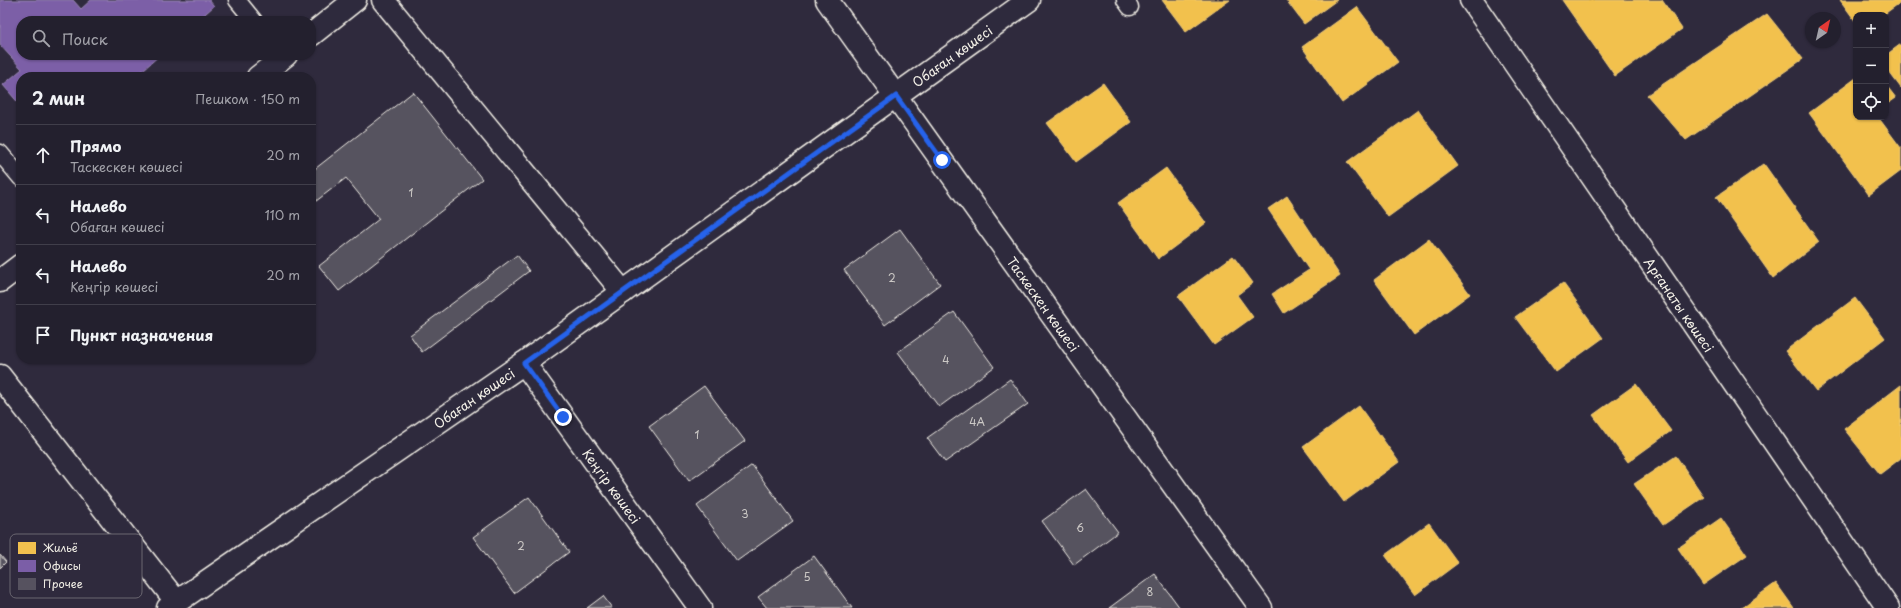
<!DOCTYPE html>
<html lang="ru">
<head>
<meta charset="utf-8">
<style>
	body { margin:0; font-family:"Playpen Sans",sans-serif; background:#2b2836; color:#f1f3f6 }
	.controls { position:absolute; right:12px; top:12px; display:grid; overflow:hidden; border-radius:8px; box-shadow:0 1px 3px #0004 }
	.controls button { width:36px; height:36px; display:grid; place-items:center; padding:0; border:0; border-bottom:1px solid #403e4a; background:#23202e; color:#f1f3f6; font:20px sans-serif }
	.compass { position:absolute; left:1805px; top:12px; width:36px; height:36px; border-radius:50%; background:#23202e; box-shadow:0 1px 3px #0004; rotate:34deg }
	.stop { position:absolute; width:12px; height:12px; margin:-9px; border:3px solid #2563eb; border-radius:50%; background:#fff }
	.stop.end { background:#2563eb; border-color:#fff; box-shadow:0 1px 4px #0008 }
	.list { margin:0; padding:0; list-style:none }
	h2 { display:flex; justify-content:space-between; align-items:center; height:52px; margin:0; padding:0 16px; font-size:17px }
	h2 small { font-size:13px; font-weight:400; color:#a3a3aa }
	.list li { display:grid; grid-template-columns:26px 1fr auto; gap:12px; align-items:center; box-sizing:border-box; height:60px; padding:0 16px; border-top:1px solid #403e4a }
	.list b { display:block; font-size:15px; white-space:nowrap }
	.list p { margin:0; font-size:13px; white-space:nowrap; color:#a3a3aa }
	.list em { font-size:13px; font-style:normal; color:#a3a3aa }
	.icon { flex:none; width:22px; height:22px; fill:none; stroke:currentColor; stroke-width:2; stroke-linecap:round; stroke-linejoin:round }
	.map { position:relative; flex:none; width:1901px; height:608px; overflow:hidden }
	.search { position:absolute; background:#23202e; box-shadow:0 1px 3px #0004; left:16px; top:16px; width:300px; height:44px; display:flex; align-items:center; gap:10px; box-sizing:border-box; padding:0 14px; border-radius:16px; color:#a3a3aa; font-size:15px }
	.panel { position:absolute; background:#23202e; box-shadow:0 1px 3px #0004; left:16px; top:72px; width:300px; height:292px; border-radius:16px }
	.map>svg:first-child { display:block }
	.homes { fill:#f2c14e; stroke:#f3cf7c }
	.offices { fill:#7b5ea7; stroke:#9f8aba }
	.building { fill:#56525f; stroke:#f4f1e8 }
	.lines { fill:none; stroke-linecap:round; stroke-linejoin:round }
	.service-casing { stroke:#f4f1e8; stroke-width:19 }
	.minor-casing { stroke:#f4f1e8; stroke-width:25 }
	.tertiary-casing { stroke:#f4f1e8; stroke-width:25 }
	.service { stroke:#2f2a3d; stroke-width:16 }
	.minor { stroke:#2f2a3d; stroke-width:22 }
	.tertiary { stroke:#2f2a3d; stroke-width:22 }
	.route { stroke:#2563eb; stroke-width:5 }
	.labels { text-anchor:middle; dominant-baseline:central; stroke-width:4; stroke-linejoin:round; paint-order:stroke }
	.number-label { font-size:11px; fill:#ccc9c6 }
	.street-label { font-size:13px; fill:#f4f1e8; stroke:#2f2a3d }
	.key { fill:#2f2a3d; stroke:#6a6670; stroke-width:1 }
	.key-label { font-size:11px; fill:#f4f1e8 }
</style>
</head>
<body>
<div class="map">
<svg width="1901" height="608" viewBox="0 0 1901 608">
	<rect width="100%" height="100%" fill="#2f2a3d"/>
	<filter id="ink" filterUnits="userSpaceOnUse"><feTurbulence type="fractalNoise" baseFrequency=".025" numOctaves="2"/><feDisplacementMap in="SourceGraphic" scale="8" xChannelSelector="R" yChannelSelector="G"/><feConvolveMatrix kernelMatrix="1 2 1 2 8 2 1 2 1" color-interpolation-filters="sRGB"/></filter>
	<g filter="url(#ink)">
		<!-- homes -->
		<path class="homes" d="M1162,0h68l-44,32z
			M1286,0h51l-33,24z
			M1562,0h100l20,29 -67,47z
			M1840,0h61v2l-18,13h-27v7z
			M1357,7l41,55 -56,41 -40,-56z
			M1767,14l36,45 -117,81 -39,-45z
			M1901,44v44l-15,-20v-13z
			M1856,78v39h22l23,31v23l-32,24 -60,-82z
			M1103,83l28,39 -55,40 -29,-39z
			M1886,85l10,13 -10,7z
			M1418,110l40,56 -70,51 -41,-55z
			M1764,164l55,78 -46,36 -57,-81z
			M1166,168l40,55 -48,36 -40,-56z
			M1287,196l53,80 -56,37 -12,-19 37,-24 -41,-61z
			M1429,239l41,55 -56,41 -40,-55z
			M1233,256l20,27 -16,12 16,22 -39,28 -36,-49z
			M1563,283l40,55 -47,34 -41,-55z
			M1855,298l30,40 -69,53 -31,-40z
			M1636,384l35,47 -43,31 -35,-47z
			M1901,385v73l-21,16 -36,-45z
			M1359,406l40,56 -55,40 -41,-55z
			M1676,456l28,41 -41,28 -29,-41z
			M1721,518l26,37 -44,30 -25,-37z
			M1429,523l29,40 -43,32 -30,-40z
			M1776,583l18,25h-53z"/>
		<!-- offices -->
		<path class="offices" d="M0,0h73l8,9 10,-9h118l5,6 -17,15h-176v34h139l-25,22h-114v29l-18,-21 19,-16 -22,-24z"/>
		<!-- building -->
		<path class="building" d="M413,92l69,87 -143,112 -20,-25 60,-47 -33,-41 -35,27v-33z
			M900,229l40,55 -55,41 -41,-55z
			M517,255l12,16 -107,81 -12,-17z
			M954,312l40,55 -55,40 -41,-55z
			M1010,379l18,25 -83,58 -18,-24z
			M704,386l41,55 -56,40 -40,-55z
			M752,465l41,56 -56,40 -40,-55z
			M1086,489l32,43 -44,33 -32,-44z
			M529,497l40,55 -55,41 -41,-56z
			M0,555l6,7 -6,6z
			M814,556l38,52h-85l-9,-11z
			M1155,574l25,34h-71z
			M603,596l9,12h-25z"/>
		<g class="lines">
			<defs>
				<path id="service" d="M237,0l17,21
					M1125,0l5,7
					M0,153l21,25"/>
				<g id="minor">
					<path d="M383,0l240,292"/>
					<path id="s1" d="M827,0l434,608"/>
					<path id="s2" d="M1471,0l417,608"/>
					<path d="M311,35l44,-35"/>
					<path d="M258,77l28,-22"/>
					<path d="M0,281l21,-16"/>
					<path d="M0,376l176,225"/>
				</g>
				<g id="tertiary">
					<path id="s3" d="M524,363l176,245"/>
					<path id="s4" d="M168,608l356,-245 505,-363"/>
				</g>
			</defs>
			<!-- service casing -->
			<use href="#service" class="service-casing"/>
			<!-- minor casing -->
			<use href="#minor" class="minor-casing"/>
			<!-- tertiary casing -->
			<use href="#tertiary" class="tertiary-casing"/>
			<!-- service -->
			<use href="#service" class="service"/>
			<!-- minor -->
			<use href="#minor" class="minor"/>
			<!-- tertiary -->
			<use href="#tertiary" class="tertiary"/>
		</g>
	</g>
	<g class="lines" filter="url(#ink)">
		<!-- route -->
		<path class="route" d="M563,417l-39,-54 372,-267 46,64"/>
	</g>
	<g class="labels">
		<!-- number labels -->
		<g class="number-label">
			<text x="411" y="192">1</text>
			<text x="892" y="277">2</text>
			<text x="946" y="359">4</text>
			<text x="977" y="421">4А</text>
			<text x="697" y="434">1</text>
			<text x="745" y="513">3</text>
			<text x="1080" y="527">6</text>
			<text x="521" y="545">2</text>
			<text x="807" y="576">5</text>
			<text x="1150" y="591">8</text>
		</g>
		<!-- street labels -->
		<g class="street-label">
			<text stroke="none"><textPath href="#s4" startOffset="959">Обаған көшесі</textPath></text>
			<text stroke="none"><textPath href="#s1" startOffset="373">Таскескен көшесі</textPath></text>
			<text stroke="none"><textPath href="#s2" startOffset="369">Арғанаты көшесі</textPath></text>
			<text stroke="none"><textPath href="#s4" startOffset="371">Обаған көшесі</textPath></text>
			<text stroke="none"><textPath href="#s3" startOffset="151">Кеңгір көшесі</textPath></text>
		</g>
	</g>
	<!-- legend -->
	<rect x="10" y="534" width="132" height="64" rx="6" class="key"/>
	<rect x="18" y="542" width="18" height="12" fill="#f2c14e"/>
	<rect x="18" y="560" width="18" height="12" fill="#7b5ea7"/>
	<rect x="18" y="578" width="18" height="12" fill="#56525f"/>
	<g class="key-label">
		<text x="43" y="552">Жильё</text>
		<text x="43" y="570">Офисы</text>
		<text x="43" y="588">Прочее</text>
	</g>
</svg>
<div class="controls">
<button>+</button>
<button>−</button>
<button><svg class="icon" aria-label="locate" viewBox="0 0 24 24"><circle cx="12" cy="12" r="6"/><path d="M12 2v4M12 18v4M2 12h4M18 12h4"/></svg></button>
</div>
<svg class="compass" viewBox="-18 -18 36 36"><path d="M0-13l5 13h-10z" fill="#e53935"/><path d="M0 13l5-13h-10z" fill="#a3a3aa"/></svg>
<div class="stop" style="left:942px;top:160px"></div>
<div class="stop end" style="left:563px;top:417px"></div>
<div class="search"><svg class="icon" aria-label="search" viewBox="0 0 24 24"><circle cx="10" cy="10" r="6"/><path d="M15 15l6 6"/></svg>Поиск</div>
<section class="panel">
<h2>2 мин<small>Пешком · 150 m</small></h2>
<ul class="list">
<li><svg class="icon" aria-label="ahead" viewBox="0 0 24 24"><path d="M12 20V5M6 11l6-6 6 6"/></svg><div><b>Прямо</b><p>Таскескен көшесі</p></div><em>20 m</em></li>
<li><svg class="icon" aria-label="left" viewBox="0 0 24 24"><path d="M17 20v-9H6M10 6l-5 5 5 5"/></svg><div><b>Налево</b><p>Обаған көшесі</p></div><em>110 m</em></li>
<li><svg class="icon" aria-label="left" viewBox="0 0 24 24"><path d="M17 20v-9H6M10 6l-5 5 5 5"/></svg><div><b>Налево</b><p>Кеңгір көшесі</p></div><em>20 m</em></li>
<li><svg class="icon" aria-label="arrive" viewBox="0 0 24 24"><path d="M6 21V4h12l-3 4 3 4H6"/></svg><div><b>Пункт назначения</b></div></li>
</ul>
</section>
</div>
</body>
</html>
